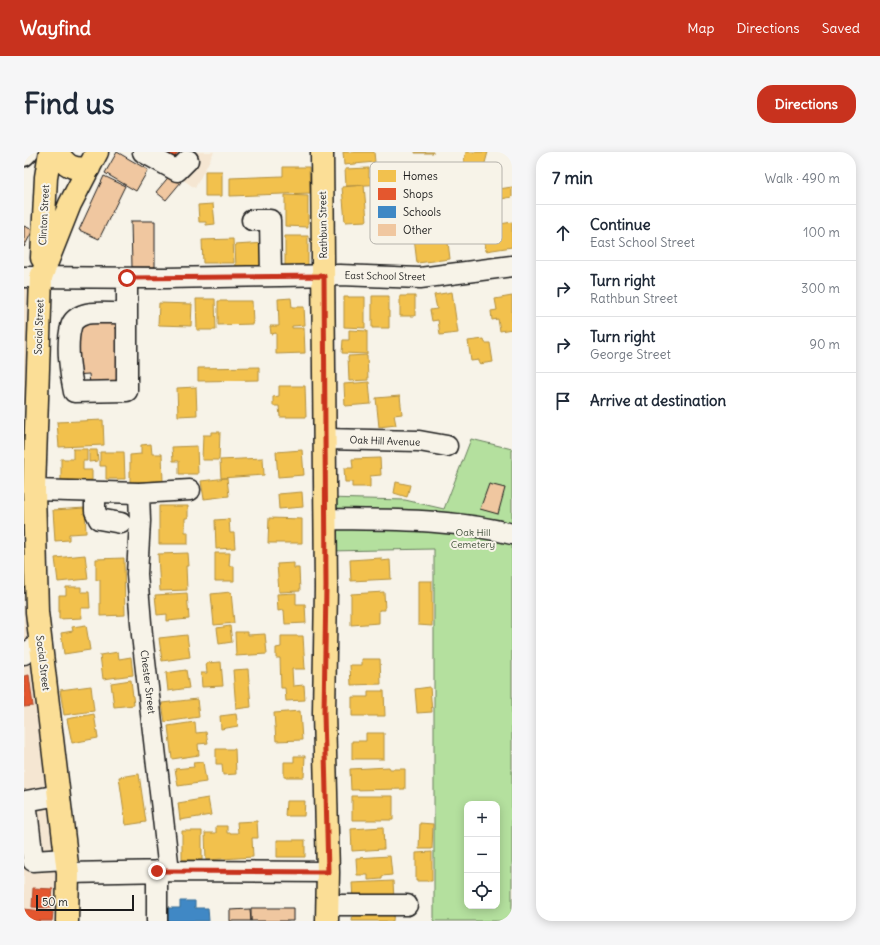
<!DOCTYPE html>
<html lang="en">
<head>
<meta charset="utf-8">
<style>
	body { margin:0; font-family:Delius,sans-serif; background:#f6f6f7; color:#1f2937 }
	.controls { position:absolute; right:12px; bottom:12px; display:grid; overflow:hidden; border-radius:8px; box-shadow:0 2px 10px #0003 }
	.controls button { width:36px; height:36px; display:grid; place-items:center; padding:0; border:0; border-bottom:1px solid #e0e1e3; background:#fff; color:#1f2937; font:20px sans-serif }
	.scale { position:absolute; left:12px; bottom:10px; width:98px; box-sizing:border-box; padding-left:4px; border:2px solid #1c1c1c; border-top:0; font-size:11px; line-height:14px; white-space:nowrap; color:#1c1c1c; -webkit-text-stroke:3px #f7f3e8; paint-order:stroke }
	.stop { position:absolute; width:12px; height:12px; margin:-9px; border:3px solid #c8321e; border-radius:50%; background:#fff }
	.stop.end { background:#c8321e; border-color:#fff; box-shadow:0 1px 4px #0008 }
	.list { margin:0; padding:0; list-style:none }
	h2 { display:flex; justify-content:space-between; align-items:center; height:52px; margin:0; padding:0 16px; font-size:17px }
	h2 small { font-size:13px; font-weight:400; color:#747a83 }
	.list li { display:grid; grid-template-columns:26px 1fr auto; gap:12px; align-items:center; box-sizing:border-box; height:56px; padding:0 16px; border-top:1px solid #e0e1e3 }
	.list b { display:block; font-size:15px; white-space:nowrap }
	.list p { margin:0; font-size:13px; white-space:nowrap; color:#747a83 }
	.list em { font-size:13px; font-style:normal; color:#747a83 }
	.icon { flex:none; width:22px; height:22px; fill:none; stroke:currentColor; stroke-width:2; stroke-linecap:round; stroke-linejoin:round }
	.map { position:relative; flex:none; width:488px; height:769px; overflow:hidden; border-radius:16px }
	header { display:flex; align-items:center; gap:24px; box-sizing:border-box; height:56px; padding:0 20px; background:#c8321e; color:#fff }
	header strong { font-size:19px }
	nav { display:flex; gap:22px; margin-inline-start:auto; font-size:14px }
	.intro { display:flex; align-items:center; justify-content:space-between; box-sizing:border-box; height:96px; padding:0 24px }
	h1 { margin:0; font-size:28px }
	.button { padding:10px 18px; border-radius:16px; background:#c8321e; color:#fff; font-size:14px; font-weight:700 }
	main { display:flex; gap:24px; padding:0 24px }
	aside { flex:1; background:#fff; border-radius:16px; box-shadow:0 2px 10px #0003 }
	.map>svg:first-child { display:block }
	.built { fill:#f5e6d2 }
	.green { fill:#b4e09e; stroke:#687e5d; fill-rule:evenodd }
	.homes { fill:#f2c14e; stroke:#b2903f }
	.shops { fill:#e4572e; stroke:#a84529 }
	.schools { fill:#3f88c5; stroke:#346892 }
	.building { fill:#f0c7a0; stroke:#1c1c1c }
	.lines { fill:none; stroke-linecap:round; stroke-linejoin:round }
	.minor-casing { stroke:#1c1c1c; stroke-width:23 }
	.major-casing { stroke:#1c1c1c; stroke-width:25 }
	.minor { stroke:#f7f3e8; stroke-width:20 }
	.major { stroke:#fbde96; stroke-width:22 }
	.route { stroke:#c8321e; stroke-width:5 }
	.labels { text-anchor:middle; dominant-baseline:central; stroke-width:4; stroke-linejoin:round; paint-order:stroke }
	.street-label { font-size:10px; fill:#1c1c1c; stroke:#f7f3e8 }
	.park-label { font-size:10px; fill:#4a5743; stroke:#f7f3e8 }
	.key { fill:#f7f3e8; stroke:#b5b2ab; stroke-width:1 }
	.key-label { font-size:11px; fill:#1c1c1c }
</style>
</head>
<body>
<header>
<strong>Wayfind</strong>
<nav><a>Map</a><a>Directions</a><a>Saved</a></nav>
</header>
<div class="intro"><h1>Find us</h1><a class="button">Directions</a></div>
<main>
<div class="map">
<svg width="488" height="769" viewBox="0 0 488 769">
	<rect width="100%" height="100%" fill="#f7f3e8"/>
	<filter id="ink" filterUnits="userSpaceOnUse"><feTurbulence type="fractalNoise" baseFrequency=".025" numOctaves="2"/><feDisplacementMap in="SourceGraphic" scale="8" xChannelSelector="R" yChannelSelector="G"/><feConvolveMatrix kernelMatrix="1 2 1 2 8 2 1 2 1" color-interpolation-filters="sRGB"/></filter>
	<g filter="url(#ink)">
		<!-- built -->
		<path class="built" d="M118,0h72l-19,36z
			M0,122l16,5 -6,220 33,422h-43z"/>
		<!-- green -->
		<path class="green" d="M447,287l41,10v472h-78v-372l-105,2 -3,-53 79,2 39,9zM443,652h30v102h-30z"/>
		<!-- homes -->
		<path class="homes" d="M319,0h31l1,10 -31,3z
			M391,0h18v1h-18z
			M442,0h22l-7,26 -20,-5z
			M259,15h26l1,26 -80,3v-18l53,-2z
			M345,16v9l18,-1v8l-41,2 -1,-17z
			M181,19h17v25h-17z
			M340,33l3,36 -22,1 -3,-35z
			M488,35v10l-11,2 -2,-10z
			M261,43l23,1v31l-23,-1z
			M189,52l2,20 -9,1v-3h-7l-1,-17z
			M488,70v25l-26,4 -3,-24z
			M412,75l1,8 10,-1 3,25 -33,4 -3,-25 8,-1 -1,-8z
			M261,84h23v32h-23z
			M209,87l1,24h-31l-1,-23z
			M242,91l1,22 -31,2 -1,-22z
			M428,140l6,41 -18,2 -2,-15 -6,1 -2,-11 7,-1 -3,-14z
			M348,144h17v32h-17z
			M376,144h15v20h-15z
			M488,144v33l-12,2 -2,-12 -6,1 -1,-9 6,-1 -2,-11z
			M320,145h21v31l-21,-1z
			M267,146l1,9h12l1,18 -13,1v2h12l1,25 -29,1v-21l-5,1 -1,-8h9l-1,-27z
			M172,147h19l1,31h-19z
			M194,149h34l1,23 -35,1z
			M135,151l33,1 -1,22 -33,-1z
			M325,178l18,1v23l-25,-1 1,-13h6z
			M460,187l1,4h5l3,19 -14,2v-4l-8,1 -3,-20z
			M343,203l1,25 -19,1 -1,-25z
			M235,215v13l-61,1v-13z
			M345,230l2,22 -26,2 -1,-22z
			M255,234h26l1,31h-26l-1,-11h-6v-9l6,-1z
			M172,235l1,28 -19,1 -1,-28z
			M376,244l2,18 -8,1 2,10 -17,2 -3,-29z
			M79,268l1,25 -45,2 -2,-25z
			M187,280h9l-1,28h-17l1,-25h8z
			M127,292l1,10h10l1,27 -33,1v-27l11,-1v-9z
			M173,294l1,28h-19v-13h-6l-1,-14z
			M49,297h14v12h-4v9h9v10h-31v-21h12z
			M65,298h8l1,11 -9,1z
			M278,298l2,25 -26,2 -2,-25z
			M76,300h24l1,27h-19v-13h-6z
			M239,306l1,17 -43,3 -1,-18z
			M356,306l1,17 -11,1v11h-18v-5h-7l-1,-14h9l-1,-9z
			M203,326l2,18 -25,3 -3,-18z
			M372,330l14,3 -3,12 -13,-4z
			M278,340l1,15 -24,2 -1,-15z
			M135,354h29v12h-3v14h3v12h-29z
			M61,356l1,25 -17,1v6l-14,1 -2,-31z
			M245,366l33,1v24h-34z
			M205,367l1,14h4l1,15 -19,1 -1,-29z
			M164,401l1,13h-3l1,24 -27,1 -2,-37z
			M191,401h15l-1,13h5v15h-19z
			M61,403l3,24 -30,3 -3,-24z
			M100,406l1,57 -25,1v-36h-4v-21z
			M357,406v3l9,-1 1,19 -40,2 -1,-21z
			M270,411v5h5l1,23 -21,1 -2,-28z
			M394,429h14v45l-14,-1z
			M42,435h15v5h8l1,16h-9l1,10 -23,1v-24h7z
			M207,440l3,31 -20,2 -3,-31z
			M360,440l1,18h-6v13l-28,2v-31z
			M163,441l2,26 -22,2v-7l-10,1 -2,-20z
			M272,441v11h9l1,19 -21,1 -1,-14 -6,1 -1,-17z
			M62,473l4,25 -26,4 -3,-21 12,-2 -1,-4z
			M206,474l2,16 -13,2 -2,-16z
			M211,480h13v3l17,-1 2,20 -31,2z
			M163,483l3,22 -28,4 -3,-23z
			M257,484h22l2,33h-13l1,17 11,-1 1,15 -19,1 -1,-13h-4l-1,-30h-4v-10l5,-1z
			M94,500l1,7 12,-2 2,18 -30,4 -3,-24z
			M338,507h18l1,25 -30,1 -1,-20h12z
			M197,510l2,24 -21,1 -1,-14h6l-1,-10z
			M224,517l3,38 -15,2 -3,-39z
			M162,518l3,18 -21,3 -2,-18z
			M107,528l3,25 -20,2 -3,-24z
			M67,534l3,25 -30,4 -4,-25z
			M406,535l2,25 -15,1 -2,-24z
			M344,539h16l1,25h-33v-19h16z
			M173,547l2,18 -34,5 -3,-19z
			M276,559l2,29 -26,1 -2,-28z
			M70,562l4,24 -26,5 -5,-24z
			M212,562l2,12 -17,3 -1,-13z
			M171,570l1,11 10,-1 2,11 -10,1 1,11 -27,4 -4,-33z
			M342,581h18v26h-32v-18h14z
			M192,597h19l1,25 -13,1 -1,-11h-6z
			M270,604h11l-1,21h-20v-15h10z
			M179,610l3,20 -28,4 -3,-17 19,-2 -1,-4z
			M365,615l1,2h15v20l-54,1 -1,-21z
			M115,622l7,48 -20,3 -7,-48z
			M328,644h41v24h-41z
			M184,646l3,17 -31,5 -2,-17z
			M262,649h19l-1,15h-19z
			M233,669l1,17h-6l1,19 -47,3 -1,-27h11v-7h11v7h11l-1,-11z
			M396,671l13,1 -1,25h-13z
			M359,675l1,22 -32,2 -1,-22z
			M158,679h20v29h-20z
			M253,688h28v17h-28z
			M408,700v29h-16v-28z
			M366,704l2,19 -10,1v3l-14,1v-5h-11l-1,-17z
			M369,729l1,18 -41,2 -1,-18z
			M329,757h41l-1,12h-41z"/>
		<!-- shops -->
		<path class="shops" d="M129,0h25l-8,11z
			M5,523l4,31 -9,1v-31z
			M9,736l20,1 -2,19 -19,-1z
			M0,757l29,3 -1,9h-28z"/>
		<!-- schools -->
		<path class="schools" d="M156,749h15v7h13l1,13h-44v-13h15z"/>
		<!-- building -->
		<path class="building" d="M93,0l31,18 -12,21 -31,-18z
			M147,22l10,8 -15,18 -10,-8z
			M80,24l21,10 -26,53 -20,-9z
			M107,69h24v46h-23z
			M0,74l9,4 -9,17z
			M92,168v9h3l2,55 -31,1 -1,-11 -15,1 4,-54z
			M465,332l16,4 -7,26 -18,-5z
			M227,756h42v13h-42z
			M226,757l1,12h-21v-11z"/>
		<g class="lines">
			<defs>
				<path id="minor" d="M119,0l34,19 11,-11
					M0,4l4,-4
					M228,68h18l1,56
					M0,125l141,1 175,-3 80,3 92,-12
					M102,161c-10,1 -35,-2 -43,2 -5,2 -11,6 -12,12 -5,18 -1,47 3,65l53,-1v-113
					M300,287l95,2 28,5
					M10,338l105,3 51,-3
					M71,340v19l4,8 22,4
					M115,341l1,28 -3,53 5,61 27,236
					M301,367c62,1 126,-1 187,15
					M0,502l16,-10
					M35,643l-33,6 7,60 33,-2
					M44,721l101,-2 159,1
					M303,753h80
					M133,769v-50"/>
				<path id="major" d="M34,0c7,14 15,18 31,16
					M298,0l4,435 -2,126 4,159 -1,49
					M18,106l4,-81 4,-25
					M43,769l1,-48 -31,-261 -3,-122 7,-213 29,-73 27,-52"/>
			</defs>
			<!-- minor casing -->
			<use href="#minor" class="minor-casing"/>
			<!-- major casing -->
			<use href="#major" class="major-casing"/>
			<!-- minor -->
			<use href="#minor" class="minor"/>
			<!-- major -->
			<use href="#major" class="major"/>
		</g>
	</g>
	<g class="lines" filter="url(#ink)">
		<!-- route -->
		<path class="route" d="M103,126l197,-2 2,310 -2,127 4,159 -171,-1"/>
	</g>
	<g class="labels">
		<!-- street labels -->
		<g class="street-label">
			<text transform="translate(20 63) rotate(-87)">Clinton Street</text>
			<text transform="translate(299 73) rotate(-91)">Rathbun Street</text>
			<text transform="translate(361 124) rotate(1)">East School Street</text>
			<text transform="translate(15 175) rotate(-88)">Social Street</text>
			<text transform="translate(361 289) rotate(2)">Oak Hill Avenue</text>
			<text transform="translate(19 511) rotate(83)">Social Street</text>
			<text transform="translate(124 530) rotate(83)">Chester Street</text>
		</g>
		<!-- park labels -->
		<g class="park-label">
			<text x="449" y="380">Oak Hill<tspan x="449" dy="12">Cemetery</tspan></text>
		</g>
	</g>
	<!-- legend -->
	<rect x="346" y="10" width="132" height="82" rx="6" class="key"/>
	<rect x="354" y="18" width="18" height="12" fill="#f2c14e"/>
	<rect x="354" y="36" width="18" height="12" fill="#e4572e"/>
	<rect x="354" y="54" width="18" height="12" fill="#3f88c5"/>
	<rect x="354" y="72" width="18" height="12" fill="#f0c7a0"/>
	<g class="key-label">
		<text x="379" y="28">Homes</text>
		<text x="379" y="46">Shops</text>
		<text x="379" y="64">Schools</text>
		<text x="379" y="82">Other</text>
	</g>
</svg>
<div class="controls">
<button>+</button>
<button>−</button>
<button><svg class="icon" aria-label="locate" viewBox="0 0 24 24"><circle cx="12" cy="12" r="6"/><path d="M12 2v4M12 18v4M2 12h4M18 12h4"/></svg></button>
</div>
<div class="scale">50 m</div>
<div class="stop" style="left:103px;top:126px"></div>
<div class="stop end" style="left:133px;top:719px"></div>
</div>
<aside>
<h2>7 min<small>Walk · 490 m</small></h2>
<ul class="list">
<li><svg class="icon" aria-label="ahead" viewBox="0 0 24 24"><path d="M12 20V5M6 11l6-6 6 6"/></svg><div><b>Continue</b><p>East School Street</p></div><em>100 m</em></li>
<li><svg class="icon" aria-label="right" viewBox="0 0 24 24"><path d="M7 20v-9h11M14 6l5 5-5 5"/></svg><div><b>Turn right</b><p>Rathbun Street</p></div><em>300 m</em></li>
<li><svg class="icon" aria-label="right" viewBox="0 0 24 24"><path d="M7 20v-9h11M14 6l5 5-5 5"/></svg><div><b>Turn right</b><p>George Street</p></div><em>90 m</em></li>
<li><svg class="icon" aria-label="arrive" viewBox="0 0 24 24"><path d="M6 21V4h12l-3 4 3 4H6"/></svg><div><b>Arrive at destination</b></div></li>
</ul>
</aside>
</main>
</body>
</html>
